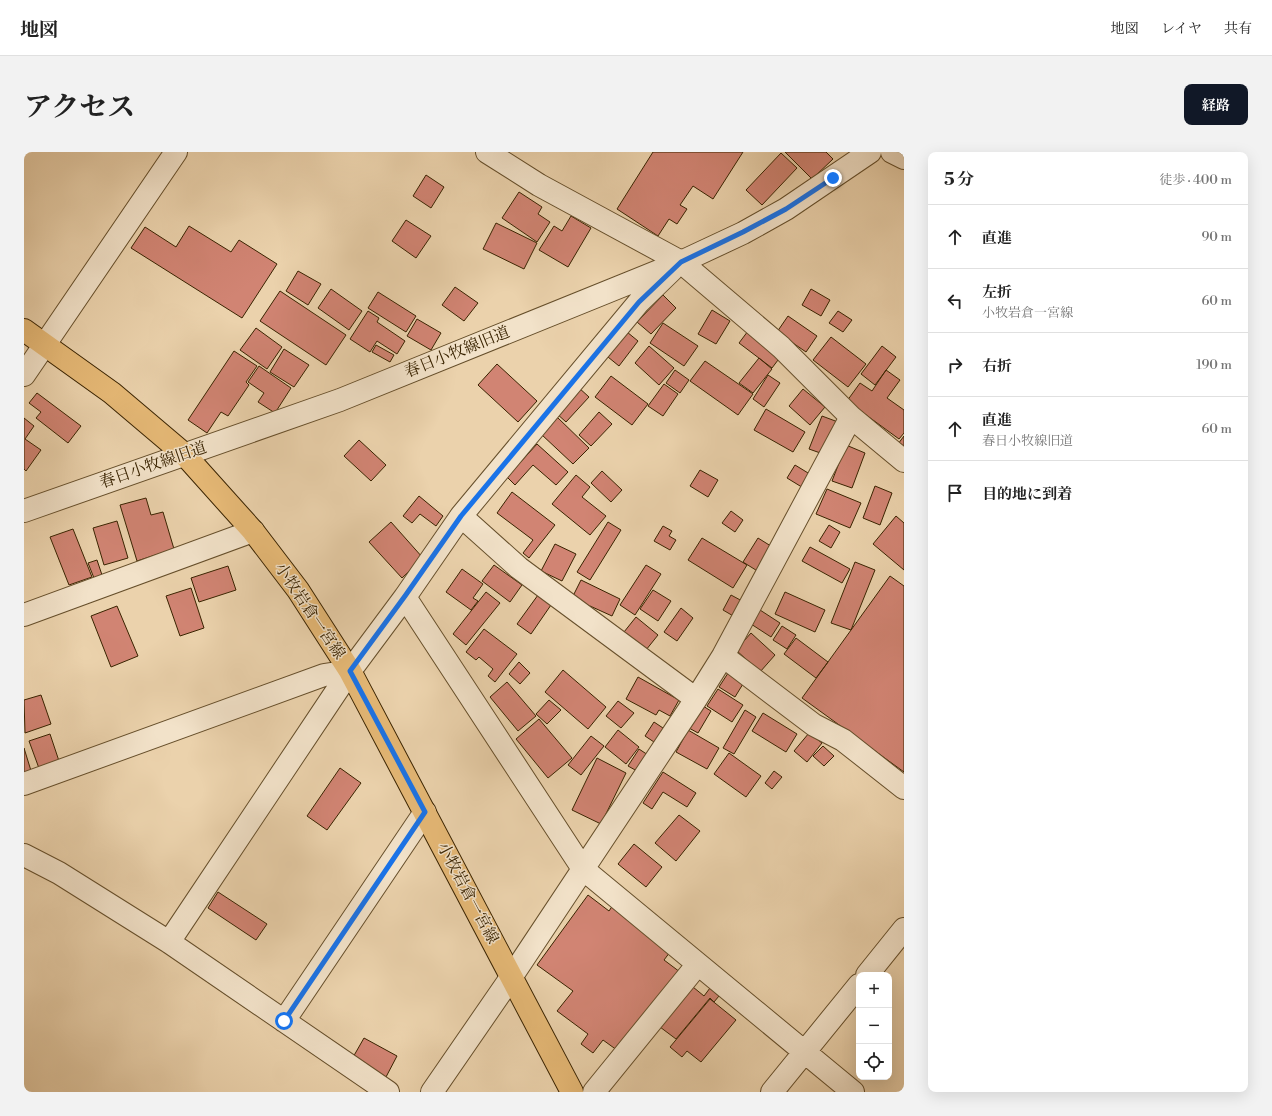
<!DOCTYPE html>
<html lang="ja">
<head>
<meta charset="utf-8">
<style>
	body { margin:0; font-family:"Libre Bodoni","Noto Serif JP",serif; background:#f2f2f2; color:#222 }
	.controls { position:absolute; right:12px; bottom:12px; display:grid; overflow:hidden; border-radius:8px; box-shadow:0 4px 16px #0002 }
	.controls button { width:36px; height:36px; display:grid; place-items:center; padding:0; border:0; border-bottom:1px solid #e0e0e0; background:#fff; color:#222; font:20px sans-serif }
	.stop { position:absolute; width:12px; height:12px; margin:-9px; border:3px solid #1a73e8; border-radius:50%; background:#fff }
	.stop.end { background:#1a73e8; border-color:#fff; box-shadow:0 1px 4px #0008 }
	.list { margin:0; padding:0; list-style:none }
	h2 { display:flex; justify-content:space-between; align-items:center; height:52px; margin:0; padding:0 16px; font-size:17px }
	h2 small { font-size:13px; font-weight:400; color:#767676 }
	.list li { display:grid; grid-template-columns:26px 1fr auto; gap:12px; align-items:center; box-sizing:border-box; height:64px; padding:0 16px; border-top:1px solid #e0e0e0 }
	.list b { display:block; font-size:15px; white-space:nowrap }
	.list p { margin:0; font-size:13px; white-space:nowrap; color:#767676 }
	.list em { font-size:13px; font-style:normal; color:#767676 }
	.icon { flex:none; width:22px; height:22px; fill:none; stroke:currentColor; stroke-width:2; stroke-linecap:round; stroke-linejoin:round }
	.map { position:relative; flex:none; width:880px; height:940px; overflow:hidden; border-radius:8px }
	header { display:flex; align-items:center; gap:24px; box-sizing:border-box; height:56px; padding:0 20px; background:#fff; border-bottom:1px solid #e0e0e0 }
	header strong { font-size:19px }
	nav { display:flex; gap:22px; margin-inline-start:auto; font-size:14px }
	.intro { display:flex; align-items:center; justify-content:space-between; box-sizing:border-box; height:96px; padding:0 24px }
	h1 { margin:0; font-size:28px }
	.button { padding:10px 18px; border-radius:8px; background:#111827; color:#fff; font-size:14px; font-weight:700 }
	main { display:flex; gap:24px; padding:0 24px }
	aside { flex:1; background:#fff; border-radius:8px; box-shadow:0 4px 16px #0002 }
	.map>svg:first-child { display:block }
	.building { fill:#d18473; stroke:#392300 }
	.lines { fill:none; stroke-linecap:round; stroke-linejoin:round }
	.minor-casing { stroke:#664f2b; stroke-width:24 }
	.major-casing { stroke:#392300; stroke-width:24 }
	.minor { stroke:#f2e2c9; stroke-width:22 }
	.major { stroke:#e6b976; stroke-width:22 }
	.route { stroke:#1a73e8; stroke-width:5 }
	.labels { text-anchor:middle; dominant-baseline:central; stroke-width:3; stroke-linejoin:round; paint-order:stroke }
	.street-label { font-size:16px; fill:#392300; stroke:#f2e2c9 }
</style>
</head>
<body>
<header>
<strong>地図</strong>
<nav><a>地図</a><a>レイヤ</a><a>共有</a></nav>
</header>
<div class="intro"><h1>アクセス</h1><a class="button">経路</a></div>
<main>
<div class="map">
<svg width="880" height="940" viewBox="0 0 880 940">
	<rect width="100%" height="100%" fill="#ebd2ac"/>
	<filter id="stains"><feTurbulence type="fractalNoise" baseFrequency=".005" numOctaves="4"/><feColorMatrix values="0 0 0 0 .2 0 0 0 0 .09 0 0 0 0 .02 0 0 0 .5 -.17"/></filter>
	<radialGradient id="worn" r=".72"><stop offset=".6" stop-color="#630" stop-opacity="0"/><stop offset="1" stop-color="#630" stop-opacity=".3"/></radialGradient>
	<!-- building -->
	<path class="building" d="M629,0h90l-30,47 -20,-13 -13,19 7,4 -10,15 -8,-5 -11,17 -41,-27z
		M761,0h41l7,7 -21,20z
		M757,1l16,15 -35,37 -16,-15z
		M402,23l18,12 -13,21 -18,-12z
		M495,40l23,15 -4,7 12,8 -13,20 -35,-24z
		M547,64l20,12 -23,39 -29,-17 15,-24 8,5z
		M382,68l25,16 -15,22 -24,-17z
		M472,71l41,20 -13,26 -41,-20z
		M165,74l42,26 8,-12 38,24 -35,54 -111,-70 14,-21 31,20z
		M274,119l23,13 -13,21 -22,-14z
		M431,135l23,16 -14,18 -22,-16z
		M307,137l31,22 -13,19 -31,-22z
		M787,137l19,11 -9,16 -19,-11z
		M256,139l66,44 -20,30 -66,-44z
		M354,140l38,24 -10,16 -38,-24z
		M639,143l13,13 -25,26 -14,-12z
		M688,158l18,11 -14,23 -18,-10z
		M344,159l11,7 -2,4 28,19 -8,13 -20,-13 -7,11 -20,-13z
		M814,159l14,9 -9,12 -14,-9z
		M764,164l29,20 -11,16 -29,-20z
		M393,167l24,14 -10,17 -24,-14z
		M639,171l35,23 -14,20 -34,-23z
		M232,176l26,19 -15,22 -27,-19z
		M724,179l33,25 -9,12 -33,-25z
		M603,180l11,9 -19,25 -11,-9z
		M807,185l35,27 -18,23 -35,-27z
		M352,193l18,10 -4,7 -18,-10z
		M625,194l25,22 -15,17 -24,-22z
		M858,194l14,11 -21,28 -14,-11z
		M260,197l25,16 -15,22 -24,-15z
		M210,199l23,15 -11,16 3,3 -21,31 -7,-4 -14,21 -19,-13z
		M735,206l13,11 -19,24 -14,-10z
		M681,209l48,33 -15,21 -48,-34z
		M473,212l40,37 -19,21 -40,-37z
		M235,214l32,22 -16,25 -17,-11 6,-9 -16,-11z
		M651,218l14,10 -9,13 -14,-10z
		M862,218l14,10 -13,18 17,12v23l-5,6 -52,-38 13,-18 12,8z
		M744,223l12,8 -16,24 -11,-8z
		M587,224l37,28 -16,21 -37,-28z
		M640,232l14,10 -15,22 -15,-10z
		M554,235l11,10 -23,25 -10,-9z
		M779,237l22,18 -15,18 -21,-19z
		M13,241l44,33 -13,17 -32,-25 5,-6 -12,-9z
		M742,257l39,23 -12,20 -39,-22z
		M575,260l13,12 -21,22 -12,-11z
		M798,264l16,6 -12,33 -17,-6z
		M533,265l32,31 -16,16 -32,-30z
		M0,266l10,8 -9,13 16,11 -15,21 -2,-2z
		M880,284v12l-6,-4z
		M335,288l27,25 -15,16 -27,-25z
		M513,292l31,28 -12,13 -23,-20 -18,20 -8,-8z
		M822,293l19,8 -13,35 -20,-7z
		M771,313l18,11 -8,13 -18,-11z
		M676,318l18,10 -10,17 -18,-11z
		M578,319l20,19 -11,12 -20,-19z
		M552,323l14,12 -8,10 24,19 -16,19 -38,-31z
		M851,334l17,7 -12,32 -17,-7z
		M803,337l34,14 -11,25 -34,-14z
		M488,340l43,33 -26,33 -6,-5 10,-13 -36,-27z
		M395,344l24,20 -7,10 -16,-12 -8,9 -9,-7z
		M122,346l5,17 12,-3 11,37 -37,12 -17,-56z
		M707,359l12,9 -8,12 -13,-9z
		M872,364l8,7v47l-31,-26z
		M93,369l11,37 -24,7 -11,-37z
		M367,370l32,36 -21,20 -33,-36z
		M584,370l13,8 -31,50 -13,-8z
		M805,373l11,7 -9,16 -12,-7z
		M639,374l9,5 -3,5 7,4 -6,10 -16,-9z
		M49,377l19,48 -23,8 -19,-48z
		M678,386l45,27 -14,23 -45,-28z
		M734,386l16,10 -15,24 -16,-10z
		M531,392l21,10 -14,27 -21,-10z
		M786,395l40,22 -8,14 -40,-22z
		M73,408l5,15 -8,3 -6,-15z
		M831,410l20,8 -24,60 -20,-7z
		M470,413l28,20 -12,17 -28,-21z
		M622,413l15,9 -26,41 -15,-10z
		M204,414l8,24 -37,12 -8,-24z
		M438,417l21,15 -10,14 5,3 -7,9 -25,-18z
		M866,424l14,10v186l-102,-74z
		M557,428l39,19 -8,17 -22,-10 -2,3 -17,-9z
		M167,436l13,40 -24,8 -14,-40z
		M629,438l18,11 -13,20 -18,-12z
		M462,440l14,11 -34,42 -13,-11z
		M761,440l40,18 -10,22 -40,-18z
		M514,443l13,10 -20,29 -14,-10z
		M707,443l13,7 -9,15 -12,-7z
		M93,454l21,50 -27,11 -20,-51z
		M657,456l12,10 -16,23 -13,-9z
		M736,458l20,13 -9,14 -20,-13z
		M612,465l22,18 -16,20 -22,-18z
		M758,474l14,9 -9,14 -14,-9z
		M460,477l33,25 -22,28 -7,-6 5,-7 -14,-12 -3,3 -10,-8z
		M727,481l24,22 -15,17 -24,-22z
		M772,486l32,24 -12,16 -32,-24z
		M495,510l11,11 -10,11 -11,-10z
		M539,518l43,37 -18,22 -43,-37z
		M706,518l16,9 -11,18 -16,-10z
		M614,525l41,23 -9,16 -11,-6 -3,5 -30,-16z
		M483,530l29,34 -18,15 -28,-34z
		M694,537l25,16 -11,17 -25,-16z
		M17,543l10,29 -26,9 -1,-33z
		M525,548l12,10 -14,14 -11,-10z
		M594,549l16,12 -13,15 -15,-12z
		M679,554l8,5 -13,22 -9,-5z
		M721,558l11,7 -22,37 -11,-6z
		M739,561l34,21 -11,18 -34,-21z
		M515,567l33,39 -24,20 -32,-39z
		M630,570l15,10 -9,14 -15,-10z
		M594,578l21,17 -13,17 -21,-17z
		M664,578l31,18 -12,21 -31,-17z
		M785,581l13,10 -15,19 -13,-11z
		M26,582l10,30 -20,7 -11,-30z
		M567,584l13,10 -23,29 -13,-10z
		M799,594l11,10 -10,10 -11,-10z
		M0,596l8,26 -8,2z
		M615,597l9,6 -11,16 -9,-5z
		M705,601l32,23 -15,21 -32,-23z
		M573,606l29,15 -25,51 -29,-14z
		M316,616l21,15 -34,47 -20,-14z
		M750,619l8,6 -10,12 -7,-6z
		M639,620l33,21 -9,14 -24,-15 -11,17 -9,-6z
		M655,663l21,16 -24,30 -21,-18z
		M610,692l28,23 -16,20 -28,-23z
		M194,740l49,32 -11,16 -48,-32z
		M564,743l21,16 4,-6 60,43 -9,12 16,12 -59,81 -18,-13 -10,13 -12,-9 7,-10 -31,-23 16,-20 -36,-26z
		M669,835l11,9 6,-8 9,8 -5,6 -4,-4 -34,41 -16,-12z
		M686,847l26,21 -35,42 -14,-11 -5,6 -12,-10z
		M340,886l33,18 -11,21 -34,-18z"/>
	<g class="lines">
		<defs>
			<path id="minor" d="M463,0l52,33 142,77 100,85 70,70 53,44
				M868,0l12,6
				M0,223l152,-223
				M0,359l316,-111 341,-138 62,-29 43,-24 84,-57
				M437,364l58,52 177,131
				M381,445l178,272 270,223
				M0,463l229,-84
				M699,504l91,69 29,15 61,48
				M0,632l300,-109 26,-4
				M0,703l35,18 110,69 219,150
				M145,790l181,-271 55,-74 56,-81 178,-214 33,-32
				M843,823l37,-46
				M260,869l141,-209
				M408,940l80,-116 184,-277 27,-43 128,-239
				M570,940l104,-128
				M748,940l87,-107"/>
			<path id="major" d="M0,178l88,63 72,61 69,77 45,59 52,81 222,421"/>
		</defs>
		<!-- minor casing -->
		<use href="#minor" class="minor-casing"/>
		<!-- major casing -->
		<use href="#major" class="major-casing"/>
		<!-- minor -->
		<use href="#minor" class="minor"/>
		<!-- major -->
		<use href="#major" class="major"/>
	</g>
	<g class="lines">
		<!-- route -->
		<path class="route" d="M260,869l141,-209 -75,-141 55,-75 56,-80 178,-214 42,-40 62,-30 43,-23 47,-31"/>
	</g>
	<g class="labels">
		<!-- street labels -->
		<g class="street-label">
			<text transform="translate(433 200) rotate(-22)">春日小牧線旧道</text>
			<text transform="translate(129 313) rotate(-19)">春日小牧線旧道</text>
			<text transform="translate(286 459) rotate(56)">小牧岩倉一宮線</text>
			<text transform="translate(444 741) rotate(62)">小牧岩倉一宮線</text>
		</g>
	</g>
	<rect width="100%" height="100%" filter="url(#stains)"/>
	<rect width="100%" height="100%" fill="url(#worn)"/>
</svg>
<div class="controls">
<button>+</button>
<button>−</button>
<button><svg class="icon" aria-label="locate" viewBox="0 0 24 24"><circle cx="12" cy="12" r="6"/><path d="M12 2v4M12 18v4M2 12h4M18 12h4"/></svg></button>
</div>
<div class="stop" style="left:260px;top:869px"></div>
<div class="stop end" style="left:809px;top:26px"></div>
</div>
<aside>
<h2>5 分<small>徒歩 · 400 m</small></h2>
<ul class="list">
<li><svg class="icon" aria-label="ahead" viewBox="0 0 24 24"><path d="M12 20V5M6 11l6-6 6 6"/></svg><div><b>直進</b></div><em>90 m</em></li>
<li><svg class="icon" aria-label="left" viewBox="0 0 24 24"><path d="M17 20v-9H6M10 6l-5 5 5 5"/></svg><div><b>左折</b><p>小牧岩倉一宮線</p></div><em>60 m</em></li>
<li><svg class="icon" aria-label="right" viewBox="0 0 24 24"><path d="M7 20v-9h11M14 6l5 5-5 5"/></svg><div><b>右折</b></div><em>190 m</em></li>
<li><svg class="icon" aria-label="ahead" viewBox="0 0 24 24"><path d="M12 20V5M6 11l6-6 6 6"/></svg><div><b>直進</b><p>春日小牧線旧道</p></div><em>60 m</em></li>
<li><svg class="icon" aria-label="arrive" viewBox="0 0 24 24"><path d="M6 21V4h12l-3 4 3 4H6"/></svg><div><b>目的地に到着</b></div></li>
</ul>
</aside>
</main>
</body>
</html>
